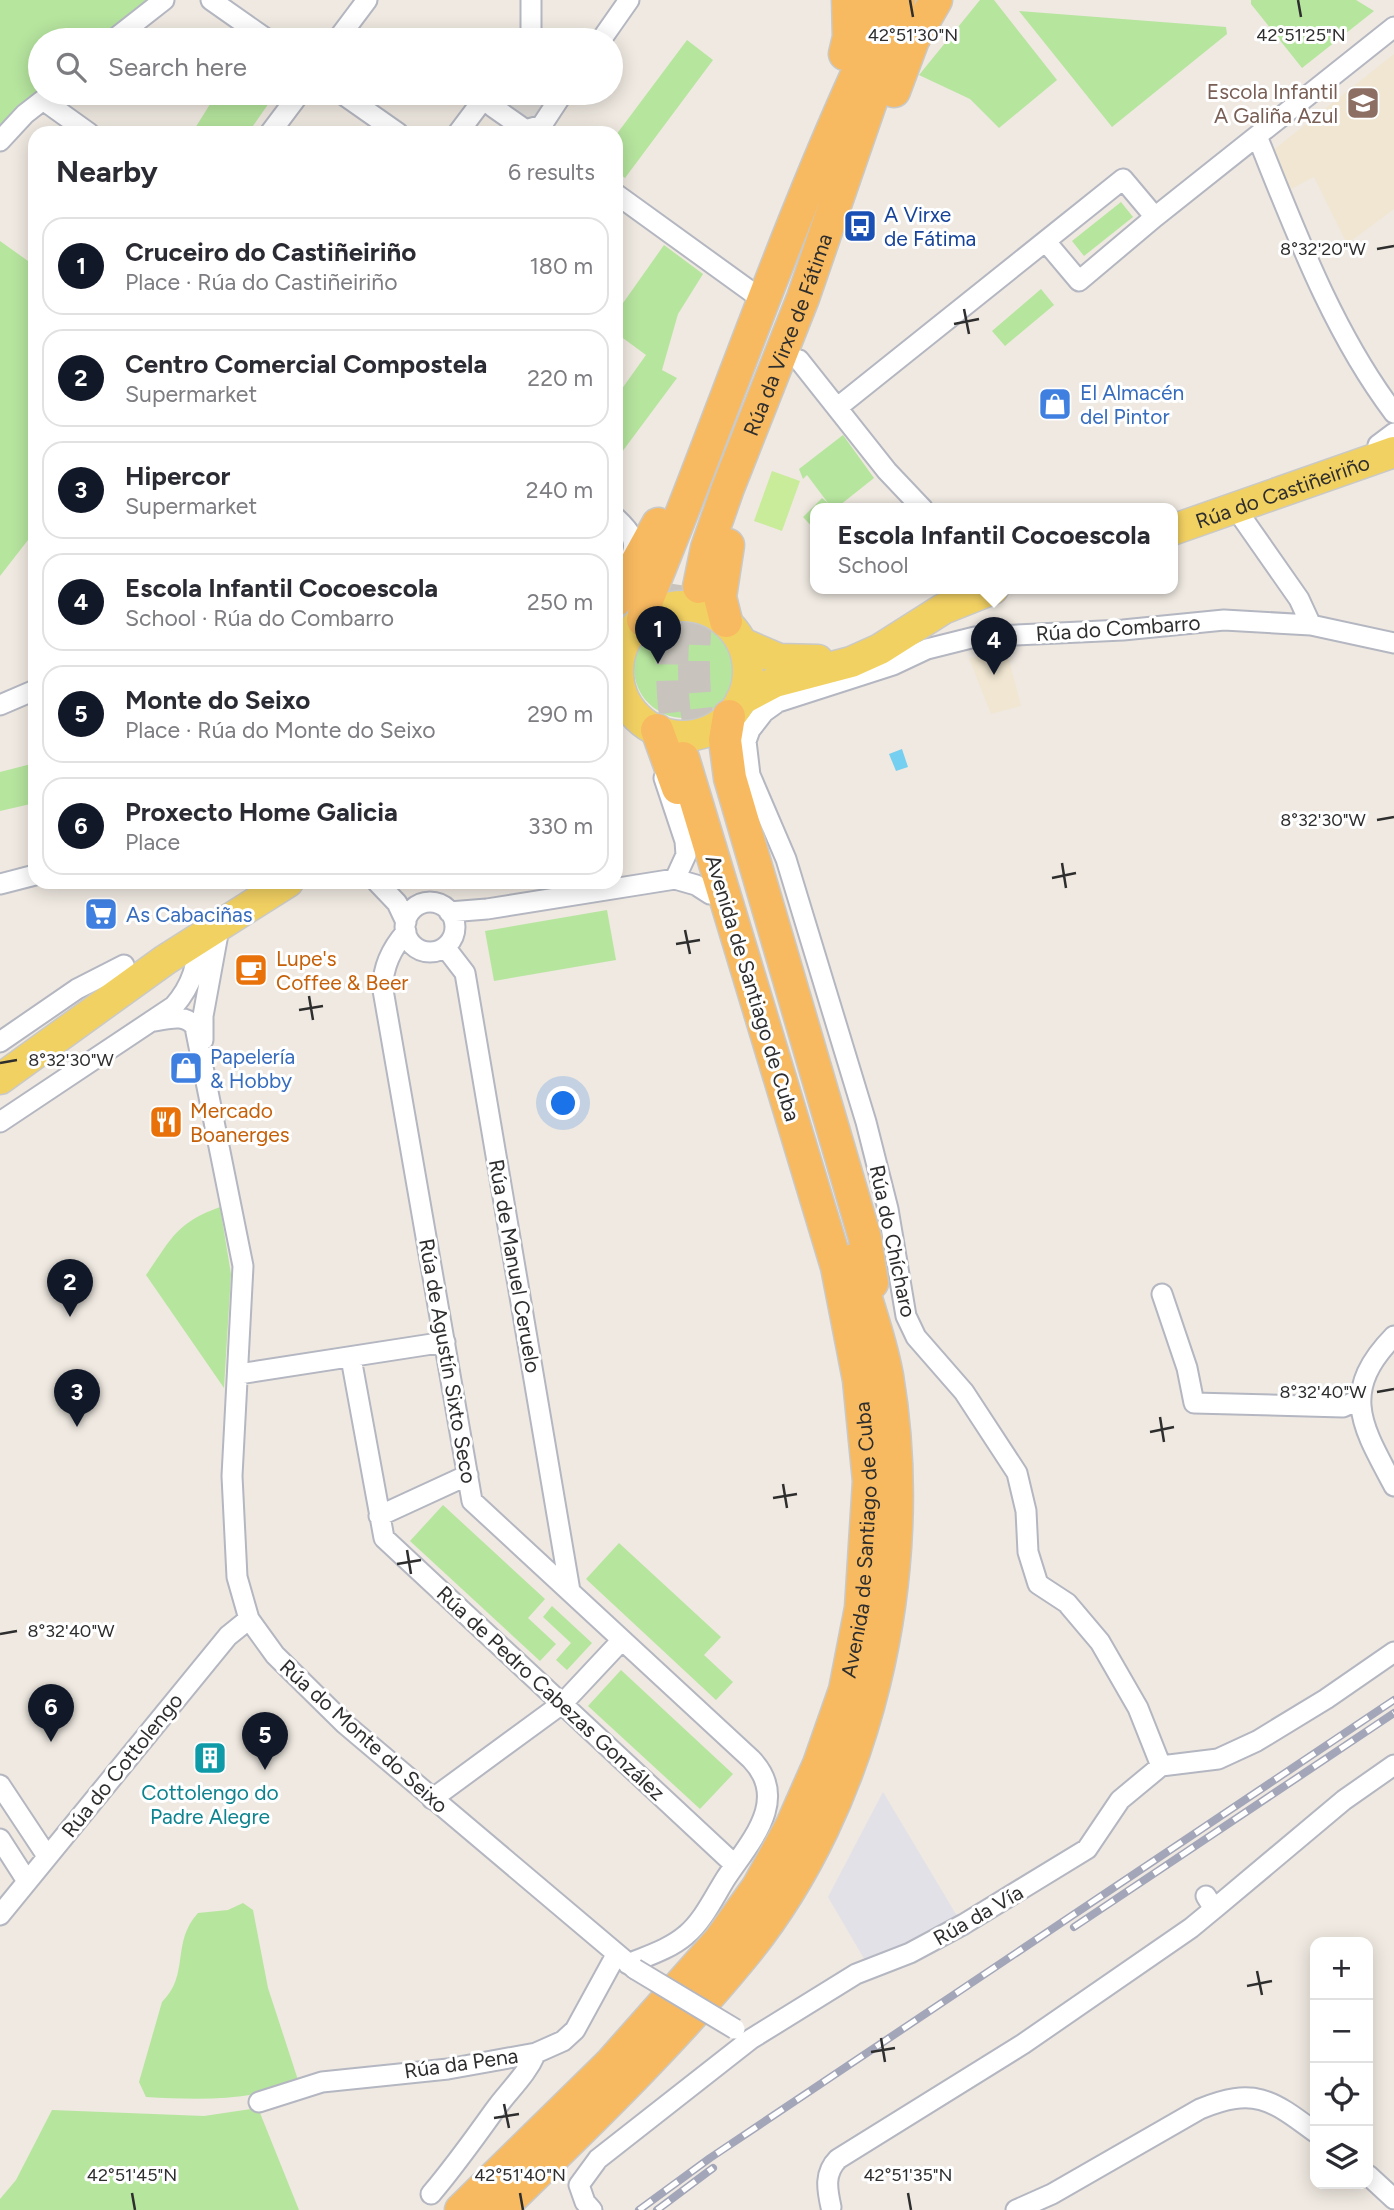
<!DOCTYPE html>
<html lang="en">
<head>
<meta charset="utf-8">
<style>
	body { margin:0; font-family:Figtree,sans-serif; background:#f2f2f3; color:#2b2b33 }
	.controls { position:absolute; right:21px; bottom:21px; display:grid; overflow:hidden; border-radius:14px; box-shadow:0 4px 18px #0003 }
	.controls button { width:63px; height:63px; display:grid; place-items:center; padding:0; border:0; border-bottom:2px solid #e1e1e2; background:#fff; color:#2b2b33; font:35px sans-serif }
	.you { position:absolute; left:564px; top:1104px; width:24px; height:24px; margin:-18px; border:5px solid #fff; border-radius:50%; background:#1a73e8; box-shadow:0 0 0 10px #1a73e833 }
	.badge { display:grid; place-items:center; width:46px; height:46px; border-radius:50%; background:#111827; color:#fff; font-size:23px; font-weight:700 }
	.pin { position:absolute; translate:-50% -58px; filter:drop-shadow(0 2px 4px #0008) }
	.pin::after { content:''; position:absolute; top:37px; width:24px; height:21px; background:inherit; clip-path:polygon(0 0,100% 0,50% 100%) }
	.popup { position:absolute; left:810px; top:503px; width:368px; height:91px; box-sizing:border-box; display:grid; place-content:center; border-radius:14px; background:#fff; filter:drop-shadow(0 2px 5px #0005); font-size:23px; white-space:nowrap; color:#7c7c81 }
	.popup b { font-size:26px; color:#2b2b33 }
	.popup::after { content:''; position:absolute; left:50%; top:100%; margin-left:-14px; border:14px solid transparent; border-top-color:#fff }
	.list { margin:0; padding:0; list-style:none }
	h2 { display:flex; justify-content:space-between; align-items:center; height:91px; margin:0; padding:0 28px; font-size:30px }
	h2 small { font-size:23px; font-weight:400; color:#7c7c81 }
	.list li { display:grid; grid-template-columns:46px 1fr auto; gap:21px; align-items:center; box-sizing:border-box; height:98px; margin:0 14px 14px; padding:0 14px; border:2px solid #e1e1e2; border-radius:21px }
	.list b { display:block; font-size:26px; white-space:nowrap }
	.list p { margin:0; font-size:23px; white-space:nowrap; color:#7c7c81 }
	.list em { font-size:23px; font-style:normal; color:#7c7c81 }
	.icon { flex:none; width:38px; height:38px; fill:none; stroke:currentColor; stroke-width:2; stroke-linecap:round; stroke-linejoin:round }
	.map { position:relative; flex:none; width:1394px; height:2210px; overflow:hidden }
	.search { position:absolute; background:#fff; box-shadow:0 4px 18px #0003; left:28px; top:28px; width:595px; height:77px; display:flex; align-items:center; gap:18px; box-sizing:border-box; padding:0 24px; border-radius:38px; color:#7c7c81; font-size:26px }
	.panel { position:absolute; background:#fff; box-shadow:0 4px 18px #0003; left:28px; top:126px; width:595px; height:763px; border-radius:21px }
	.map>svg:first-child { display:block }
	.industrial { fill:#e3e1e8 }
	.education { fill:#f0e6d1 }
	.green { fill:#b6e59e }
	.pitch { fill:#c9ec9a }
	.plaza { fill:#dfdcd8 }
	.water { fill:#75cff0 }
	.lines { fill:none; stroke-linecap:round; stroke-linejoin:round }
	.trunk-tunnel { stroke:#c8c4bd; stroke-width:32; stroke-dasharray:32 16; stroke-linecap:butt }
	.minor-casing { stroke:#b4b7c1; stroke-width:23 }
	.primary-casing { stroke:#c9c9c9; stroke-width:33 }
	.trunk-casing { stroke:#c9c9c9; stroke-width:35 }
	.minor { stroke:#fff; stroke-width:19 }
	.primary { stroke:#f2d163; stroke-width:30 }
	.trunk { stroke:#f8ba60; stroke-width:32 }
	.rail-casing { stroke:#a3a6b8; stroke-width:8 }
	.rail { stroke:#fff; stroke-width:5; stroke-dasharray:16; stroke-linecap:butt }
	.minor-bridge-casing { stroke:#b4b7c1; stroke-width:23; stroke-linecap:butt }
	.minor-bridge { stroke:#fff; stroke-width:19 }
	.ticks { fill:none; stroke:#2e2e2e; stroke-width:2.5 }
	.labels { text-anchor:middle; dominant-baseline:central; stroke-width:6; stroke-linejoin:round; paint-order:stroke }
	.education-label { font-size:21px; fill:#785e54; stroke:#fff; text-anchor:end }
	.transit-label { font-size:21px; fill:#164399; stroke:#fff; text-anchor:start }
	.street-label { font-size:21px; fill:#2e2e2e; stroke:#fff }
	.shop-label { font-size:21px; fill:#366cbe; stroke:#fff; text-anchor:start }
	.food-label { font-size:21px; fill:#c56008; stroke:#fff; text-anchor:start }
	.culture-label { font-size:21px; fill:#0d838f; stroke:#fff }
	.ticks-label { font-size:18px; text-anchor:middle; fill:#2e2e2e; stroke:#fff; stroke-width:6; stroke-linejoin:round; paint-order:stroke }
</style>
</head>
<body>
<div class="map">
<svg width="1394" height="2210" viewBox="0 0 1394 2210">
	<rect width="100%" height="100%" fill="#efe9e1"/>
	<!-- industrial -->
	<path class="industrial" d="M883,1792l77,129 -94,41 -38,-65z"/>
	<!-- education -->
	<path class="education" d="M1394,54v155l-47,35 -33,-67 -27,14 -16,-39z
		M1007,652l14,54 -30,8 -22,-56z"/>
	<!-- green -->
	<path class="green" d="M0,0h155l-48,40h-67v53l-40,32z
		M980,0h14l63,80 -58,48 -29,-29 -51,-24z
		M1251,0h105l18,11 -72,57 -51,-64z
		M1019,11l207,16 1,7 -115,93z
		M687,40l26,20 -88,118 -9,-7v-36z
		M217,93h59l-28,40h-56z
		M1121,202l12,15 -49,39 -12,-15z
		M0,241l35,25v265l-35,45z
		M664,245l39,29 -25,40 -16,56 15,8 -61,82v-63l30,-42 -30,-22v-20z
		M1041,289l13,16 -49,41 -13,-15z
		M843,435l31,43 -39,31h-19l-1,21 -12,-13 19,-19 6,5 -21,-28 -4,4 -4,-10z
		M634 668a50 50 0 1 1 100 0a50 50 0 1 1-100 0Z
		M35,763v40l-35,8v-39z
		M607,910l9,50 -122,21 -9,-50z
		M220,1207l11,67 -7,114 -78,-113c26,-37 30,-52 74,-68z
		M443,1505l102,94 -17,19 28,26 -16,17 -130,-120z
		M619,1543l102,94 -17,18 29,27 -17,18 -130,-121z
		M552,1606l40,37 -25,27 -11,-10 15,-17 -28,-26z
		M621,1670l112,104 -33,35 -112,-103z
		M243,1903l10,7 15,78 31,95c-54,18 -97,17 -153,14l-7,-15 23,-80c28,-27 9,-60 36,-89l30,-3z
		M258,2108l41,102h-299v-11l16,-19 36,-70 152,6z"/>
	<!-- pitch -->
	<path class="pitch" d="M772,471l28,10 -18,50 -28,-10z"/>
	<!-- plaza -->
	<path class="plaza" d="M478,93h96l-33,40z"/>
	<!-- water -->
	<path class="water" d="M902,749l6,18 -12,4 -7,-17z"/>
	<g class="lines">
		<!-- trunk-tunnel -->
		<path class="trunk-tunnel" d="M680,585c-10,62 -12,111 3,173
			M697,613c-6,48 -3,93 6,141"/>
		<defs>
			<path id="minor" d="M211,0l57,40
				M113,40l51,-40
				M337,40l30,-40
				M531,40v-40
				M601,40l28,-40
				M341,93l57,40
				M488,93l5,14 37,26
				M43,100l46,33
				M525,130l17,-5 21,-32
				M270,133l30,-40
				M458,133l30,-40
				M1257,136c38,94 75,195 137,277
				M0,141l25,-27 27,-21
				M616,194l148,107
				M1155,217l239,-190
				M799,360l88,111 36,38
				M838,407l285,-228 32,38 -76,64 -32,-38
				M1378,445l16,-12
				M1236,509l63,90 12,26
				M616,518c14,13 24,24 13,43
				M0,705l35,-15
				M664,778l21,63 1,14 -11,24
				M377,882l20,21 9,19
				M0,884l35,-9
				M405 927a25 25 0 1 1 50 0a25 25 0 1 1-50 0Z
				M449,912l38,-3 188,-30 21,6 14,9
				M406,932c-14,16 -24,35 -23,58l89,511 279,258c40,41 -2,84 -25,119 -12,19 -23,43 -40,57 -16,14 -39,21 -58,29
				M445,947l20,26 105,618
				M154,1021c14,-2 32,-8 41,6l48,239 -11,210 5,101 12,42 26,36 70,69 290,245
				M203,1040v-24l17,-93
				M0,1042l77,-53 47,-24
				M0,1122l174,-116c19,-22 23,-41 25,-69
				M1162,1294l25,74 7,35 149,4 15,-7
				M1394,1336c-55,56 -32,90 0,150
				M351,1358l33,180 351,327
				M239,1374l206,-32
				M379,1516l89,-41
				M1161,1766l-23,-58 -38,-66 -33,-39 -29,-19 -10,-32 -2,-41 -9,-38 -53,-81 -48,-55 -10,-21 -18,-107 -22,-87 -80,-263 -36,-84 -4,-34 4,-11 14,-18 14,-10 115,-37 34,-16 48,-12 148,-7 101,-10 87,5 83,18
				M0,1785l47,71
				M432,1799l131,-96 59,-63
				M0,1839l27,42
				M1214,1909l130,-109 50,-35
				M0,1915l228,-279 21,-17
				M259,2102l63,-20 126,-13 88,-16 27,-12 12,-11 41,-75
				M1368,2175l26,24
				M431,2194c23,-27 43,-55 63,-83 14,-20 32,-35 42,-58
				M831,2207c-4,-18 -7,-34 7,-48l185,-115 168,-116 23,-19 -8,-13
				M592,2210l-7,-8 -6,-17 19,-26 153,-120 105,-65 54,-21 54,-29 123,-75 33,-49 41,-34 57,-7 39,-18 69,-42 68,-47
				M1016,2210l36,-16 148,-85c54,-22 71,-10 115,23"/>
			<g id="primary">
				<path id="s1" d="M1172,530l222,-78"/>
				<circle cx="683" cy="671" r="65"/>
				<path d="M742,643l37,16 39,1"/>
				<path d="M741,700l34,-18 76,-20 29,-13 63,-40 50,-20"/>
				<path d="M0,1079l165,-119 123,-78"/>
			</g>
			<g id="trunk">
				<path d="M845,54l4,-17 -1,-37"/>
				<path d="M894,91l19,-51 23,-40"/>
				<path d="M854,95l19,-95"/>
				<path id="s2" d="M699,587l8,-39 21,-60 75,-190 78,-226 18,-72"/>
				<path d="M616,600l42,-76"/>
				<path d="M643,620l4,-20c72,-175 132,-354 210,-526"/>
				<path d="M726,621l-6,-24 8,-52"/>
				<path d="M729,716l-4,24 5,38 135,460 7,45"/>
				<path d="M657,730l21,58"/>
				<path id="s3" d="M461,2210l149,-146 110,-124 38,-53 34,-62 27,-61 26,-74 16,-82 8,-127 -10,-101 -22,-113 -154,-509"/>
				<path d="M499,2210c84,-82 168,-162 242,-252 128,-155 179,-387 146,-582 -7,-39 -22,-78 -33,-116"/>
			</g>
		</defs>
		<!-- minor casing -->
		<use href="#minor" class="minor-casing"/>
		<!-- primary casing -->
		<use href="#primary" class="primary-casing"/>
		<!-- trunk casing -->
		<use href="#trunk" class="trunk-casing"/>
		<!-- minor -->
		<use href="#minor" class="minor"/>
		<!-- primary -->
		<use href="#primary" class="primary"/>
		<!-- trunk -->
		<use href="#trunk" class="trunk"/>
		<defs>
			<path id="rail" d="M1074,1927l320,-214
				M639,2210l71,-52 684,-458
				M657,2210l56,-42"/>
		</defs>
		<!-- rail casing -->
		<use href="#rail" class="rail-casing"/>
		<!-- rail -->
		<use href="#rail" class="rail"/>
		<defs>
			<path id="minor-bridge" d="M635,1969l100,60"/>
		</defs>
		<!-- minor-bridge casing -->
		<use href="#minor-bridge" class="minor-bridge-casing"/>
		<!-- minor-bridge -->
		<use href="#minor-bridge" class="minor-bridge"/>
	</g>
	<!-- ticks -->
	<path class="ticks" d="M910,0l3,17M1298,0l3,17M1377,249l17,-3M964,309l5,25M954,324l25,-5M1377,820l17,-3M1062,863l4,25M1052,878l24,-5M685,930l5,24M676,944l24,-4M309,996l4,24M299,1010l24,-4M0,1063l17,-3M1377,1392l17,-3M1160,1417l4,25M1150,1432l24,-5M783,1484l4,24M773,1498l24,-4M407,1550l4,24M397,1564l24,-4M0,1634l17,-3M1257,1971l5,24M1247,1986l25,-5M881,2038l4,24M871,2052l24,-4M504,2104l5,24M494,2118l25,-4M132,2193l3,17M520,2193l3,17M908,2193l3,17"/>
	<!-- icons -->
	<defs>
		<symbol id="school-square" viewBox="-11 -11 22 22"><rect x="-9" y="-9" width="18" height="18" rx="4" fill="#8d6e63" stroke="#fff"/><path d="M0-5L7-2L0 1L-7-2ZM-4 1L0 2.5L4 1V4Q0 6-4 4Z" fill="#fff"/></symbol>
		<symbol id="bus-square" viewBox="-11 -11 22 22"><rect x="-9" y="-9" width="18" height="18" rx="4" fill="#1a4fb4" stroke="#fff"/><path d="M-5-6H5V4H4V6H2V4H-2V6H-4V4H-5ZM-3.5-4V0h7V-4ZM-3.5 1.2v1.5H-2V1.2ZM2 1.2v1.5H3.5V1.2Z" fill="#fff"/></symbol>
		<symbol id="shop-square" viewBox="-11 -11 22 22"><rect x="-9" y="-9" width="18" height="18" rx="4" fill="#3f7fe0" stroke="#fff"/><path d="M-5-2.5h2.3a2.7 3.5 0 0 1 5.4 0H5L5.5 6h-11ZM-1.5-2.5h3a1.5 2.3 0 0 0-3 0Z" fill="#fff"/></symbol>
		<symbol id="supermarket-square" viewBox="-11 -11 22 22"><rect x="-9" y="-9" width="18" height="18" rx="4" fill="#3f7fe0" stroke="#fff"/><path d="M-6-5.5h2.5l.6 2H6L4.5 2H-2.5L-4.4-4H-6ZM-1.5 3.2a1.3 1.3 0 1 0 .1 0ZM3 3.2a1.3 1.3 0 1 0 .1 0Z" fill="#fff"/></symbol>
		<symbol id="cafe-square" viewBox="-11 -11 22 22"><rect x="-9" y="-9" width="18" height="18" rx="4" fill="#e8710a" stroke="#fff"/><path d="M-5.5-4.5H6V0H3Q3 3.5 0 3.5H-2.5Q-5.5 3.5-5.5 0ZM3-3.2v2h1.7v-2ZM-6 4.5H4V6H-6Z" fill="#fff"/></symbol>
		<symbol id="restaurant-square" viewBox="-11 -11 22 22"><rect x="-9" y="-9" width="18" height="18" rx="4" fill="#e8710a" stroke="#fff"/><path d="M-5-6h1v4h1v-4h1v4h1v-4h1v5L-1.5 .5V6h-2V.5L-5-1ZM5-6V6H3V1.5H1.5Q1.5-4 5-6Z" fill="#fff"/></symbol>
		<symbol id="building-square" viewBox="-11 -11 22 22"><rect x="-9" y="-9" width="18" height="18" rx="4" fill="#0f9aa8" stroke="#fff"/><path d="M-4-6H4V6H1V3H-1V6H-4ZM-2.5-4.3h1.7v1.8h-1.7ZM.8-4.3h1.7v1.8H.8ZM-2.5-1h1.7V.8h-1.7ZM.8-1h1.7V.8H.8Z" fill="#fff"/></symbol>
	</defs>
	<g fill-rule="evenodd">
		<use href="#school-square" x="1344" y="84" width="38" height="38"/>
		<use href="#bus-square" x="841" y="207" width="38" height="38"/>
		<use href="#shop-square" x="1036" y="385" width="38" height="38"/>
		<use href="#supermarket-square" x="82" y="895" width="38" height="38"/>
		<use href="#cafe-square" x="232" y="951" width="38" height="38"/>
		<use href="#shop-square" x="167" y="1049" width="38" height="38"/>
		<use href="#restaurant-square" x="147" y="1103" width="38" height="38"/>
		<use href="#building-square" x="191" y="1739" width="38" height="38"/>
	</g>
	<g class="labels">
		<!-- education labels -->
		<g class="education-label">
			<text x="1338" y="91">Escola Infantil<tspan x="1338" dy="24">A Galiña Azul</tspan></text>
		</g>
		<!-- transit labels -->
		<g class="transit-label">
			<text x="884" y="214">A Virxe<tspan x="884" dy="24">de Fátima</tspan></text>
		</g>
		<!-- street labels -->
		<g class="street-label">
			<text stroke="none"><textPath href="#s2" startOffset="268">Rúa da Virxe de Fátima</textPath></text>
			<text stroke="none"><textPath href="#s1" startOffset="117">Rúa do Castiñeiriño</textPath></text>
			<text transform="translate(1118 628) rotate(-4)">Rúa do Combarro</text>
			<text transform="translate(753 988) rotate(73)">Avenida de Santiago de Cuba</text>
			<text transform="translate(893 1241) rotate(78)">Rúa do Chícharo</text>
			<text transform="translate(515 1266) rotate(80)">Rúa de Manuel Ceruelo</text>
			<text transform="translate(448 1361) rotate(80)">Rúa de Agustín Sixto Seco</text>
			<text stroke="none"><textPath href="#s3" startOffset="807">Avenida de Santiago de Cuba</textPath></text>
			<text transform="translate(551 1693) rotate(43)">Rúa de Pedro Cabezas González</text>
			<text transform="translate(364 1736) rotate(42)">Rúa do Monte do Seixo</text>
			<text transform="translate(122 1765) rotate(-51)">Rúa do Cottolengo</text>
			<text transform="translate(978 1915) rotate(-30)">Rúa da Vía</text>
			<text transform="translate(461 2063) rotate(-8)">Rúa da Pena</text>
		</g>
		<!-- shop labels -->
		<g class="shop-label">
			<text x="1080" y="392">El Almacén<tspan x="1080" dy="24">del Pintor</tspan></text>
			<text x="126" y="914">As Cabaciñas</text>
			<text x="210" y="1056">Papelería<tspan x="210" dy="24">&amp; Hobby</tspan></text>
		</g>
		<!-- food labels -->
		<g class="food-label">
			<text x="276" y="958">Lupe's<tspan x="276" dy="24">Coffee &amp; Beer</tspan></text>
			<text x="190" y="1110">Mercado<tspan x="190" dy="24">Boanerges</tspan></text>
		</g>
		<!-- culture labels -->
		<g class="culture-label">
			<text x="210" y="1792">Cottolengo do<tspan x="210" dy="24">Padre Alegre</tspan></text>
		</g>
	</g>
	<g class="ticks-label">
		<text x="913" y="41">42°51'30"N</text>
		<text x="1301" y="41">42°51'25"N</text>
		<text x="1323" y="255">8°32'20"W</text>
		<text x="1323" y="826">8°32'30"W</text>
		<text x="71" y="1066">8°32'30"W</text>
		<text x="1323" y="1398">8°32'40"W</text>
		<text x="71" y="1637">8°32'40"W</text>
		<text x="132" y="2181">42°51'45"N</text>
		<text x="520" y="2181">42°51'40"N</text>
		<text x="908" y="2181">42°51'35"N</text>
	</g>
</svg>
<div class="controls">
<button>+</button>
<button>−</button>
<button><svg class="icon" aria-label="locate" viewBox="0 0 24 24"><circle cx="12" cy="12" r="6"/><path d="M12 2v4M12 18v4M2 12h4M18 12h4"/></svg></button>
<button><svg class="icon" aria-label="layers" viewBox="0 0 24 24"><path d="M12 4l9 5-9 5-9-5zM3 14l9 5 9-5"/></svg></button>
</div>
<div class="you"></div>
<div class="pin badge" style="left:658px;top:664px">1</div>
<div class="pin badge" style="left:70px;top:1317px">2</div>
<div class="pin badge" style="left:77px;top:1427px">3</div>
<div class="pin badge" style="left:994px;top:675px">4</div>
<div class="popup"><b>Escola Infantil Cocoescola</b>School</div>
<div class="pin badge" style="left:265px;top:1770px">5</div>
<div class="pin badge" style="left:51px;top:1742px">6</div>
<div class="search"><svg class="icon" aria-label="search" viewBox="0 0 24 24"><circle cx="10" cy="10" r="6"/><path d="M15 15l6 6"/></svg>Search here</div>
<section class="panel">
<h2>Nearby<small>6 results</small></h2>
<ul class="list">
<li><span class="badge">1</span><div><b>Cruceiro do Castiñeiriño</b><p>Place · Rúa do Castiñeiriño</p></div><em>180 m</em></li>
<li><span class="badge">2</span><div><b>Centro Comercial Compostela</b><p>Supermarket</p></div><em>220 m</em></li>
<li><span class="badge">3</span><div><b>Hipercor</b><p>Supermarket</p></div><em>240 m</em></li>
<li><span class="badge">4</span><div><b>Escola Infantil Cocoescola</b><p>School · Rúa do Combarro</p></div><em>250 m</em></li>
<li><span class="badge">5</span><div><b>Monte do Seixo</b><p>Place · Rúa do Monte do Seixo</p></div><em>290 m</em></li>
<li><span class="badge">6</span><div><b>Proxecto Home Galicia</b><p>Place</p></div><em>330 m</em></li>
</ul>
</section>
</div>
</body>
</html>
